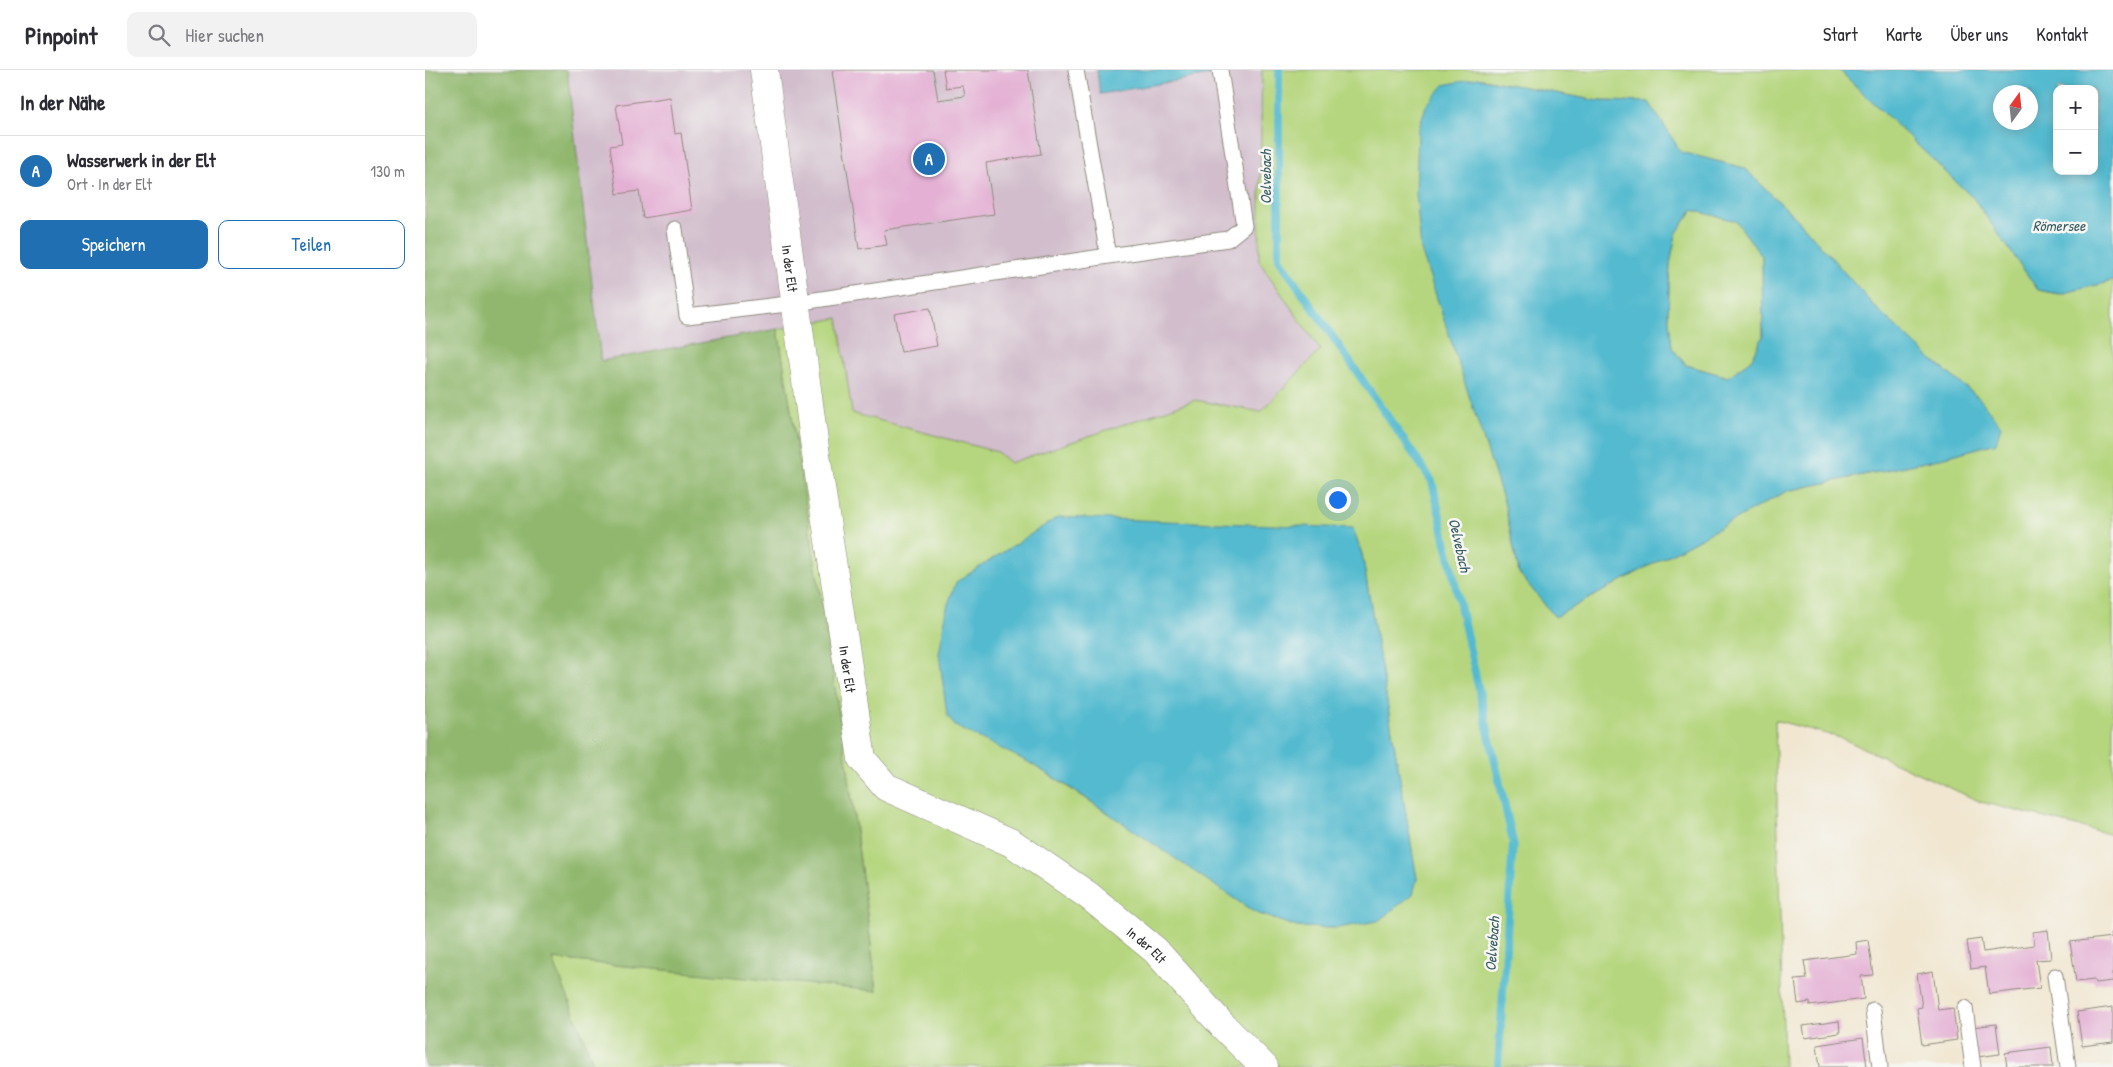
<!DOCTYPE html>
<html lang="de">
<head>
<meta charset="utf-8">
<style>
	body { margin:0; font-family:"Patrick Hand",sans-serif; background:#f2f2f3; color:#2b2b33 }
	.controls { position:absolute; right:15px; top:15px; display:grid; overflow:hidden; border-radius:10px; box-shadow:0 2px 12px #0003 }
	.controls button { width:45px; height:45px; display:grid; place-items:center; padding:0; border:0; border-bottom:1px solid #e1e1e2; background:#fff; color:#2b2b33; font:25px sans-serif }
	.compass { position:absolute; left:1568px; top:15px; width:45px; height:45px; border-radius:50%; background:#fff; box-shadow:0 2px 12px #0003; rotate:15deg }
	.you { position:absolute; left:912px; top:429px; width:18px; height:18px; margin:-12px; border:4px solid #fff; border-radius:50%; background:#1a73e8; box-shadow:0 0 0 8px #1a73e833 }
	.badge { display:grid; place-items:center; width:32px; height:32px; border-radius:50%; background:#1f6fb2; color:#fff; font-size:16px; font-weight:700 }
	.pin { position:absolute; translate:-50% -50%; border:2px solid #fff; box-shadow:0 1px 5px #0006 }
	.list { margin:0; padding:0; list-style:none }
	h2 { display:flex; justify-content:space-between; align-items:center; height:65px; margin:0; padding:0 20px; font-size:21px }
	h2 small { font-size:16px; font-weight:400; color:#7c7c81 }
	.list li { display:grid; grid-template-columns:32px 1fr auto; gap:15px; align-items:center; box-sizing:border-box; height:70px; padding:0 20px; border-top:1px solid #e1e1e2 }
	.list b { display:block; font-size:19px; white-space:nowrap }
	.list p { margin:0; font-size:16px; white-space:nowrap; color:#7c7c81 }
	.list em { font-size:16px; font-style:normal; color:#7c7c81 }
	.actions { display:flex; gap:10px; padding:15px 20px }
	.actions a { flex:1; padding:11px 0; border:1px solid #1f6fb2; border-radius:10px; text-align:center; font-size:18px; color:#1f6fb2 }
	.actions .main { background:#1f6fb2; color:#fff }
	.icon { flex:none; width:28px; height:28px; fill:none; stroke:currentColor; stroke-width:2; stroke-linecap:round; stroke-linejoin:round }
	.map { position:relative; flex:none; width:1688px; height:997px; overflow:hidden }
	header { display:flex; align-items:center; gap:30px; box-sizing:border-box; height:70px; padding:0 25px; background:#fff; border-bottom:1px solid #e1e1e2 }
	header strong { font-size:24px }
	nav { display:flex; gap:28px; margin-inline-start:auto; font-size:18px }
	.search { width:350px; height:45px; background:#f2f2f3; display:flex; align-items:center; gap:12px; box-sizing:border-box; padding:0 18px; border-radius:10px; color:#7c7c81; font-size:19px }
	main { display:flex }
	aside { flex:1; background:#fff }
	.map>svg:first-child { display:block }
	.industrial { fill:#d1bdcc }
	.green { fill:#b5d67e; stroke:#708054; fill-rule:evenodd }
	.forest { fill:#90b76d; stroke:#5e714c }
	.water { fill:#52bacf; stroke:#3e727d; fill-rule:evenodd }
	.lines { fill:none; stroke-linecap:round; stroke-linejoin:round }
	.stream { stroke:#52bacf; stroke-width:8 }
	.building { fill:#e4b0d4 }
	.service-casing { stroke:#8e897e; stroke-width:17 }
	.minor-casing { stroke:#8e897e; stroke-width:29 }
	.service { stroke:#fff; stroke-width:15 }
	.minor { stroke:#fff; stroke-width:28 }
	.labels { text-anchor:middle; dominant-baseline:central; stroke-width:5; stroke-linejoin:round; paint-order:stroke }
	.street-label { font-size:14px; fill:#2b2b2b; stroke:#f6f6f2 }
	.water-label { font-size:15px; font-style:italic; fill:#395d64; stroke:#f6f6f2 }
</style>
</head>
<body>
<header>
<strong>Pinpoint</strong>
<div class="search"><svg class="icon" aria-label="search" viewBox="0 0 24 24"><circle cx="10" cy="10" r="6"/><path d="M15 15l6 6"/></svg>Hier suchen</div>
<nav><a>Start</a><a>Karte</a><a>Über uns</a><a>Kontakt</a></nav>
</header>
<main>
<aside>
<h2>In der Nähe<small></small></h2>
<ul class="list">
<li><span class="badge">A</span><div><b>Wasserwerk in der Elt</b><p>Ort · In der Elt</p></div><em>130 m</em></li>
</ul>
<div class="actions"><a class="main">Speichern</a><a>Teilen</a></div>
</aside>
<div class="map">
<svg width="1688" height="997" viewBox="0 0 1688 997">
	<rect width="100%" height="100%" fill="#f6f6f2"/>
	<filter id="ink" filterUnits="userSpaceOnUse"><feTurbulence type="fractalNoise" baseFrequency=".02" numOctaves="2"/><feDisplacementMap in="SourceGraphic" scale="10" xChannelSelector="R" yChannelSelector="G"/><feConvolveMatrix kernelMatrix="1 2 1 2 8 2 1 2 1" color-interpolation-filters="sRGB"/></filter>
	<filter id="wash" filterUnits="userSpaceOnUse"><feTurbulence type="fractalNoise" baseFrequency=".0096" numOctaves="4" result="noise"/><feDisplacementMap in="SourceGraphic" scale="20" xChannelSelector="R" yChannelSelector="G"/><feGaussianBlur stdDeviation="1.12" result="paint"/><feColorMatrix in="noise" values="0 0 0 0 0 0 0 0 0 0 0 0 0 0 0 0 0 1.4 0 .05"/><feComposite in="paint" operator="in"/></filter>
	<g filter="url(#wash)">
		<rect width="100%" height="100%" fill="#f1e7d1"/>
		<!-- industrial -->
		<path class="industrial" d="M142,0h695l-3,191 61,89 -59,62 -66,-12 -185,63 -13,-11 -145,-39 -251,-51z"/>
		<!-- green -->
		<path class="green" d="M837,0h577l135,129 64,91 22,4 53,-13v554l-132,-33 -140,-64 -66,-18 9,347h-1189l-43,-108 325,31 -29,-220 -70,-441 60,-11 14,95 145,39 13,11 185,-63 66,12 59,-62 -61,-89zM1052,8l121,23 51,1 32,50 63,16 56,54 73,83 58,54 49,40 16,44 -62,17 -147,31 -232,126 -36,-44 -14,-68 -49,-154zM928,459l9,25 55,325 -79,49 -41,-1 -43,-15 -139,-95 -85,-54z
			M1268,140l43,11 26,35 1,80 -11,23 -24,18 -42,-12 -14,-17 -4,-36 2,-48 6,-30z"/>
		<!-- forest -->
		<path class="forest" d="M0,0h142l34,291 177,-32 70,441 29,221 -324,-32 42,108h-170v-949l2,-1z"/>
		<!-- water -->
		<path class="water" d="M672,0h112l1,5 -110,19z
			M1414,0h274v211l-53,13 -22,-4 -64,-91zM1632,19h37v82h-37zM1606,22v30h-30v-30z
			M1052,8l121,23 51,1 32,50 63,16 56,54 73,83 58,54 49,40 21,27 -5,17 -62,17 -147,31 -232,126 -36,-44 -14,-68 -84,-255 -5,-57 2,-62 8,-25 18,-21zM1267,140l44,11 26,35 1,80 -11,23 -24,18 -42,-12 -14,-17 -4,-36 2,-48 6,-30z
			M633,447l295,11 9,26 55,325 -4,15 -35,27 -40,7 -41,-1 -43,-15 -177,-120 -47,-29 -75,-37 -8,-11 -8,-61 8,-47 9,-25z"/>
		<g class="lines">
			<!-- stream -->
			<path class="stream" d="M854,0v189l153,222 81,361 -15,225"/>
		</g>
		<g id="blocks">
			<!-- building -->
			<path class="building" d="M412,0h96l5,30 27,-4 -2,-10 -17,2 -3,-18h85l13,84 -55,9 8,51 -110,16 3,15 -28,4 -27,-178z
				M245,27l5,37 6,-1 11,77 -49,8 -4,-27 -22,3 -7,-48 12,-2 -6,-39z
				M505,238l7,38 -36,6 -7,-38z
				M1623,860l3,29 -15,1 4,28 -51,6 -4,-27 -14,2 -4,-28 14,-2 2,13 51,-7 -1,-13z
				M1688,862v49l-18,2 -1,-3 -18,2 -6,-40 42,-5 -1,-4z
				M1443,870l5,35 -12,1 3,23 -54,7v-4l-12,2 -3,-24 12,-1 -3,-18 53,-7 -1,-12z
				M1508,901l5,39 15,-2 4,32 -35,5 -5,-37 5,-1 -5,-33z
				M1688,937v35l-31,4 -5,-34z
				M1414,951l1,12 -35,5 -2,-12z
				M1571,954l4,30 -23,3 -4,-30z
				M1438,968l4,29h-47l-3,-22z
				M1626,977l2,20h-46l-2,-14z"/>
		</g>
	</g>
	<g filter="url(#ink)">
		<use href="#blocks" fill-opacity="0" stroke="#8e897e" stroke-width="1"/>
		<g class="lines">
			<defs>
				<path id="service" d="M250,159l12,87 108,-13 313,-47 -32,-186
					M683,186l120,-17 16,-13 -24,-156
					M1630,906l13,91
					M1540,938l8,59
					M1448,940l7,57"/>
				<g id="minor">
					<path id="s1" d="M339,0l51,378 47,311 24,28 126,56 77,53 66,54 67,75 42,42"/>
				</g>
			</defs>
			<!-- service casing -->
			<use href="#service" class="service-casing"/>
			<!-- minor casing -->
			<use href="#minor" class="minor-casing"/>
			<!-- service -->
			<use href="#service" class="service"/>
			<!-- minor -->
			<use href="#minor" class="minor"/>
		</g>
	</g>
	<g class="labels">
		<!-- street labels -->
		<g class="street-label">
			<text stroke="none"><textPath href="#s1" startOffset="200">In der Elt</textPath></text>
			<text stroke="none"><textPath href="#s1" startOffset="605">In der Elt</textPath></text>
			<text stroke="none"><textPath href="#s1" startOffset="1040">In der Elt</textPath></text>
		</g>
		<!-- water labels -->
		<g class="water-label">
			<text transform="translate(840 107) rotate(-90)">Oelvebach</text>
			<text x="1634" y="155">Römersee</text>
			<text transform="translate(1035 475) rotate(77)">Oelvebach</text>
			<text transform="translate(1067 874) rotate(-86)">Oelvebach</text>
		</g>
	</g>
</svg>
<div class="controls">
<button>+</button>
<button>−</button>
</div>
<svg class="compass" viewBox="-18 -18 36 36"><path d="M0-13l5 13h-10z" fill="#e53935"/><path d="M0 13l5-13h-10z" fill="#7c7c81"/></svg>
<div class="you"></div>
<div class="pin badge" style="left:504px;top:89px">A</div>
</div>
</main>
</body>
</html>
